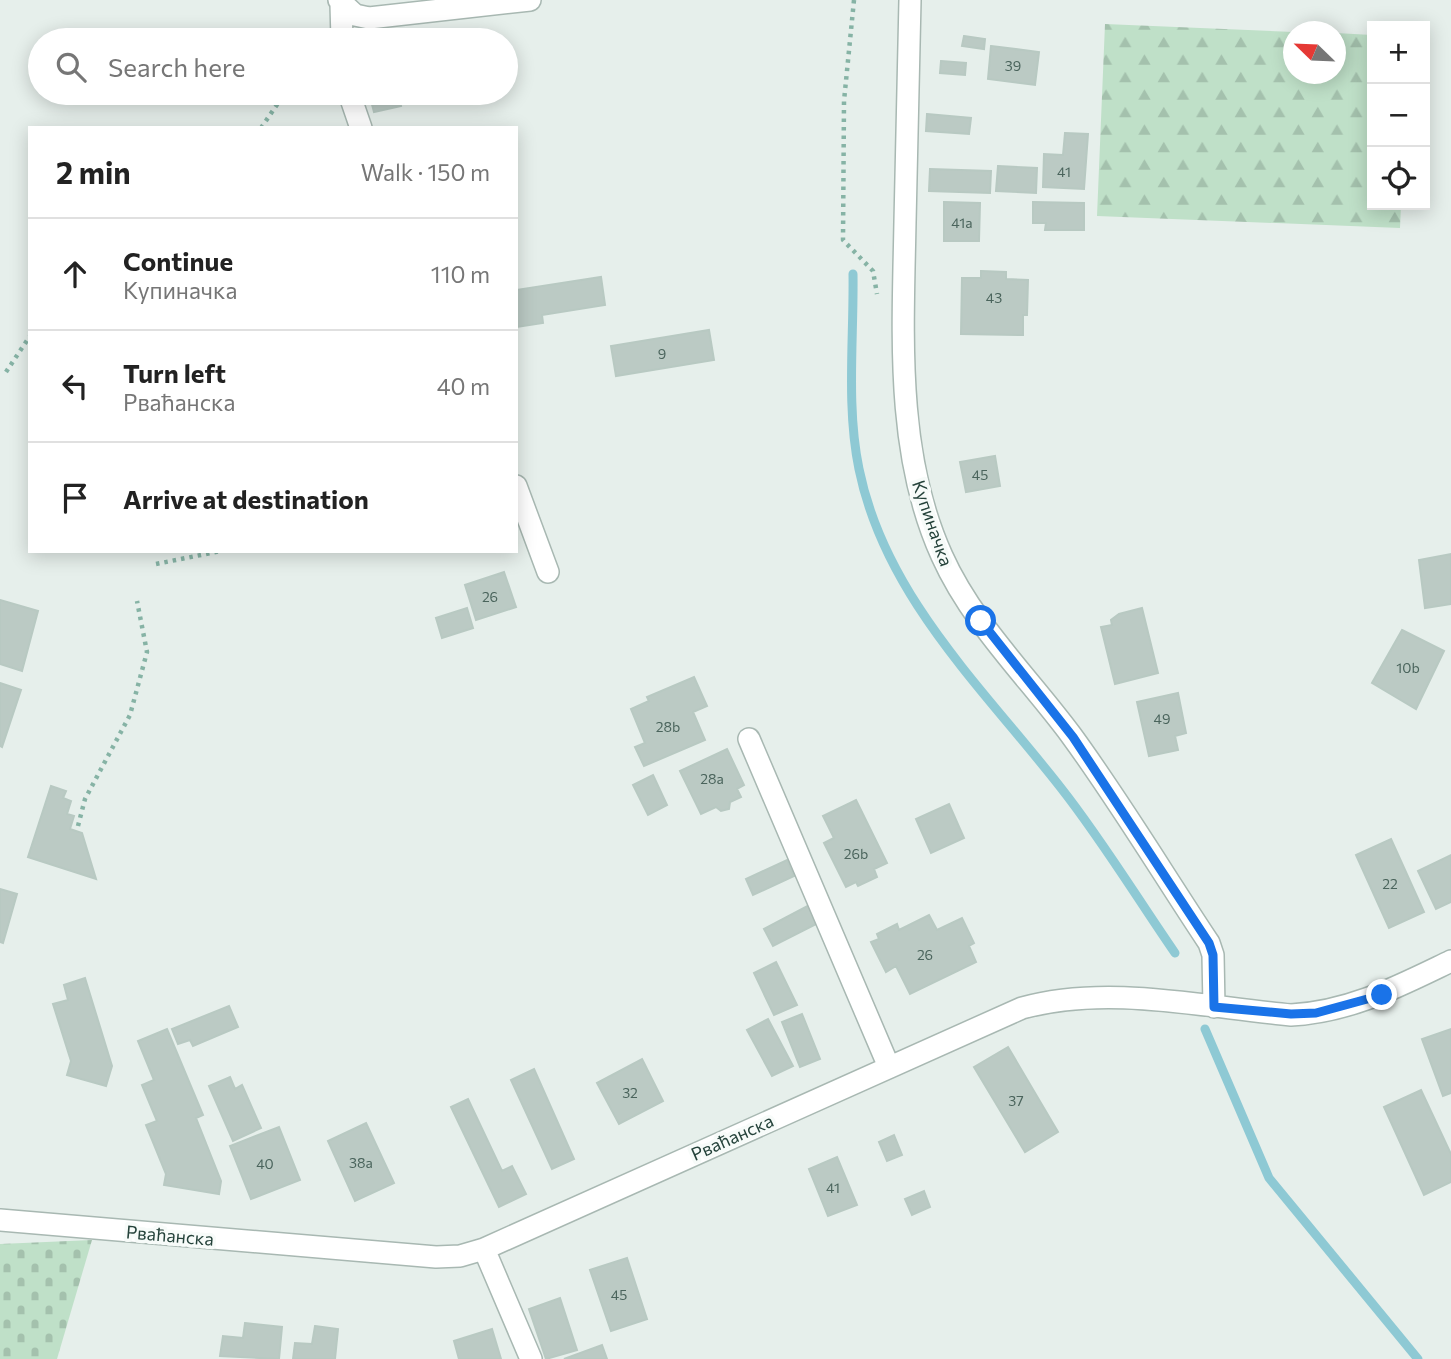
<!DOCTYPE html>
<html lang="en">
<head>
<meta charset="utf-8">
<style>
	body { margin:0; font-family:Commissioner,sans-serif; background:#f6f6f6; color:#222 }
	.controls { position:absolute; right:21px; top:21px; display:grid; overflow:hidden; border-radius:0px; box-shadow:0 4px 18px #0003 }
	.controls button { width:63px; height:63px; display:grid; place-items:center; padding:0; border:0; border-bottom:2px solid #e0e0e0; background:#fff; color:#222; font:35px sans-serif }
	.compass { position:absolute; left:1283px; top:21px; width:63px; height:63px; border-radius:50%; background:#fff; box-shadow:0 4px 18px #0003; rotate:293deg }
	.stop { position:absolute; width:21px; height:21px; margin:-16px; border:5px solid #1a73e8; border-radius:50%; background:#fff }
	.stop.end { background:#1a73e8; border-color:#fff; box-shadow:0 2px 7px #0008 }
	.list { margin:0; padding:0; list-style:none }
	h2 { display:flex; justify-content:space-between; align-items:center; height:91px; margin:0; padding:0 28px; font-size:30px }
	h2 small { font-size:23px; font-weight:400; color:#767676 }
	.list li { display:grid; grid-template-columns:46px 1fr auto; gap:21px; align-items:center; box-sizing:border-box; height:112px; padding:0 28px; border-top:2px solid #e0e0e0 }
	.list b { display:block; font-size:26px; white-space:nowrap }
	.list p { margin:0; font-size:23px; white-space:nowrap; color:#767676 }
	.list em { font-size:23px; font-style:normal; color:#767676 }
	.icon { flex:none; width:38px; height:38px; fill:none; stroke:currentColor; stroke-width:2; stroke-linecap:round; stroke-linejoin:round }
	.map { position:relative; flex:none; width:1451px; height:1359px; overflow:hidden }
	.search { position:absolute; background:#fff; box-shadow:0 4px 18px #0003; left:28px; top:28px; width:490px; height:77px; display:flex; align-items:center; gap:18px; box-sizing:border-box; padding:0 24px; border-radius:38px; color:#767676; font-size:26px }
	.panel { position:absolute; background:#fff; box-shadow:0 4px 18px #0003; left:28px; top:126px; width:490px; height:427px; border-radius:0px }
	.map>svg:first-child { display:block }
	.forest { fill:url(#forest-firs) }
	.cemetery { fill:url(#cemetery-stones) }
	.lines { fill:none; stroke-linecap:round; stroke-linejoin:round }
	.stream { stroke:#8ec9d4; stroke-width:9 }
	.building { fill:#bbcac4; stroke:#b8c9c2; stroke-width:2 }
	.minor-casing { stroke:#a8b8b2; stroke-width:24 }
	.path { stroke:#86b3a5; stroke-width:4.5; stroke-dasharray:3.5 5; stroke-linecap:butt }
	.minor { stroke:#fff; stroke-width:21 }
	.route { stroke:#1a73e8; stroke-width:9 }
	.labels { text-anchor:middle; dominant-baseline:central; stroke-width:7; stroke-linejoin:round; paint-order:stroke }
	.number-label { font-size:14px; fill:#4a645c }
	.street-label { font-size:18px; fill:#24423a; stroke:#f7fbf9 }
</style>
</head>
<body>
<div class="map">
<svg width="1451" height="1359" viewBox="0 0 1451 1359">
	<defs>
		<pattern id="forest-firs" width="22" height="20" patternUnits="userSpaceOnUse" patternTransform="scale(1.75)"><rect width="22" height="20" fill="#bfe0c8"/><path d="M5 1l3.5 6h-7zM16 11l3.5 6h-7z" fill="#a4c1ad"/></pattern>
		<pattern id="cemetery-stones" width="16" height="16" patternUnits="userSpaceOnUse" patternTransform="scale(1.75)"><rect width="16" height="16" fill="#bfe0c8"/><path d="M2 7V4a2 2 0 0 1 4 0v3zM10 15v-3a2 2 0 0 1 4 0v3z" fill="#a4c1ad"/></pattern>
	</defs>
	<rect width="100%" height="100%" fill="#e6efeb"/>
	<!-- forest -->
	<path class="forest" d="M1105,24l188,8 1,42h42v-41l36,2v170h29l-1,23 -303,-12z"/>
	<!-- cemetery -->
	<path class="cemetery" d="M92,1240l-35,119h-57v-115z"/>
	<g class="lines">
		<!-- stream -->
		<path class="stream" d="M853,274c1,64 -7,132 6,195 26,128 125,220 202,319 41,52 76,110 114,165
			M1205,1029l64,149 149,181"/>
	</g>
	<!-- building -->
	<path class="building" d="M964,36l21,3 -1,10 -22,-3z
		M991,46l48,6 -4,33 -47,-6z
		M941,61l25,2 -1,12 -25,-2z
		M369,93h29l3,13 -27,6z
		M927,114l44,4 -2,16 -43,-3z
		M1065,133l23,1 -4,55 -41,-2 1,-33 19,1z
		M998,166l39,2 -1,25 -40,-2z
		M930,169l61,2 -1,22 -61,-2z
		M944,202l36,1 -1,38h-35z
		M1033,202l51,1v27h-39l1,-7h-13z
		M981,271l25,1v7l22,1 -1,35h-4v20l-62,-1 1,-56h19z
		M601,277l4,28 -63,10 1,8 -27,4v-37z
		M709,330l5,30 -98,16 -5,-30z
		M995,456l5,30 -34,6 -6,-30z
		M1451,554v50l-26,4 -6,-48z
		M504,572l12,35 -40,13 -11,-35z
		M0,600l38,11 -16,60 -22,-7z
		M467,608l6,20 -31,10 -6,-20z
		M1142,608l16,65 -43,11 -14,-57 11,-2 -1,-5 8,-6z
		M1402,630l42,21 -28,58 -44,-26z
		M694,677l13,29 -14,6 12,28 -61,26 -9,-19 10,-4 -14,-34 18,-8 -2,-4z
		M0,683l21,7 -19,57 -2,-1z
		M1178,693l8,40 -11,3 3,14 -29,6 -12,-54z
		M727,749l17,36 -7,4 4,8 -11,5 -1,7 -8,2 -5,-4 -15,7 -21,-43z
		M653,775l14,30 -19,10 -15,-30z
		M51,786l15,5 -3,7 8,3 -4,13 7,2 -4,13 12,4 14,46 -68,-22z
		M856,800l31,63 -13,6 3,8 -19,9 -2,-4 -10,5 -22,-44 10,-5 -11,-22z
		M949,804l15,34 -33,15 -15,-34z
		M1391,839l33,73 -35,16 -33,-73z
		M1451,855v47l-15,7 -18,-38z
		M787,860l7,16 -41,19 -7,-16z
		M0,889l17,5 -14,49 -3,-1z
		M813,903l9,18 -49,25 -9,-17z
		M929,915l8,15 25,-12 12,25 -5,3 7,16 -66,32 -14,-28 -10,6 -15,-30 8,-3 -2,-5 20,-10 2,6z
		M776,962l21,43 -23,10 -20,-42z
		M85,978l27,88 -6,20 -39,-11 4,-14 -18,-57 15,-4 -4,-15z
		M229,1006l9,21 -45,19 -3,-6 -12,4 -6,-15z
		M802,1014l18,45 -20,8 -18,-45z
		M768,1019l25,47 -21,10 -25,-46z
		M167,1029l36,86 -7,3 25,63 -2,13 -55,-9 2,-11 -20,-49 11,-4 -15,-36 12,-5 -16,-39z
		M1451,1029v64l-8,3 -21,-57z
		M1008,1047l50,85 -33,20 -51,-85z
		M642,1059l21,42 -44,23 -22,-41z
		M534,1069l40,90 -22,10 -41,-89z
		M230,1077l5,12 7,-4 19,43 -28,13 -24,-55z
		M1421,1090l30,64v28l-27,13 -40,-88z
		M468,1099l34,72 10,-5 14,28 -27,13 -48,-100z
		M366,1123l28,60 -39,18 -27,-60z
		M279,1127l21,53 -49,19 -21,-53z
		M894,1135l8,20 -15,6 -8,-19z
		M837,1157l20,48 -29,11 -19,-47z
		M924,1191l6,16 -18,8 -7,-16z
		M627,1258l20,61 -36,12 -21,-61z
		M560,1298l17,52 -31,9 -17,-50z
		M245,1323l37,4 -3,32 -59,-3 3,-20 20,2z
		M315,1326l23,3 -3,30h-42l2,-16 17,1z
		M492,1329l9,30h-42l-5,-18z
		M602,1345l5,14h-43z"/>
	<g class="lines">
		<defs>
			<path id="minor" d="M339,0l16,15 14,3 161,-18
				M910,0c-1,74 -3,148 -5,222 -2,110 -10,231 37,334 30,67 86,121 129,179 49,67 92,139 138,208l4,12 1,52
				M341,4l1,36
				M349,93l12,35
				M516,486l32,86
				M749,739l140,328
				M0,1220l436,37 24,-1 24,-7 538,-241c85,-24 182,-1 269,7 59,-3 108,-29 160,-54
				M484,1249l47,110"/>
		</defs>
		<!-- minor casing -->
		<use href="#minor" class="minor-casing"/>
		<!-- path -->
		<path class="path" d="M854,0l-10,101 -1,139 30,31 4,23
			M261,128l24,-35
			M6,372l24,-36
			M156,564l65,-13
			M78,826l7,-27 45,-84 17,-63 -10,-51"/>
		<!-- minor -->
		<use href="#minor" class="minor"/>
	</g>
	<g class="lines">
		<!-- route -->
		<path class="route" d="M981,621l92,116 136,206 4,12 1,52 77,7 25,-1 66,-18"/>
	</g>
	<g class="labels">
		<!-- number labels -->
		<g class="number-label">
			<text x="1013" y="65">39</text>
			<text x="1064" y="171">41</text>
			<text x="962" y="222">41a</text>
			<text x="994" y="297">43</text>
			<text x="662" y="353">9</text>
			<text x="980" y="474">45</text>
			<text x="490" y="596">26</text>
			<text x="1408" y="667">10b</text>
			<text x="1162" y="718">49</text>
			<text x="668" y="726">28b</text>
			<text x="712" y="778">28a</text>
			<text x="856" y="853">26b</text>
			<text x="1390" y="883">22</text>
			<text x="925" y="954">26</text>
			<text x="630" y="1092">32</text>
			<text x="1016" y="1100">37</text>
			<text x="361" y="1162">38a</text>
			<text x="265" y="1163">40</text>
			<text x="833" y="1187">41</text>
			<text x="619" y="1294">45</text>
		</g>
		<!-- street labels -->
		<g class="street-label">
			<text transform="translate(933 523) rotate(71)">Купиначка</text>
			<text transform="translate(732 1137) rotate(-24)">Рваћанска</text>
			<text transform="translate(170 1235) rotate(5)">Рваћанска</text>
		</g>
	</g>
</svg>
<div class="controls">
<button>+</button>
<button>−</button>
<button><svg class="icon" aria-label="locate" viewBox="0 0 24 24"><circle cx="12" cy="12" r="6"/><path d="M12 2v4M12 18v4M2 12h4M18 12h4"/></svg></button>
</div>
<svg class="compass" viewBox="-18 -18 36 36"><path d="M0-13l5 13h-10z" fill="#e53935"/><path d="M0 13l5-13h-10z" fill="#767676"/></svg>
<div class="stop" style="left:981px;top:621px"></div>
<div class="stop end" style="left:1382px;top:995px"></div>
<div class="search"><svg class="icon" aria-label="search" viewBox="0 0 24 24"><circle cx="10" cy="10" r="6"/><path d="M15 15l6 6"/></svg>Search here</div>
<section class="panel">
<h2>2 min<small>Walk · 150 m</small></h2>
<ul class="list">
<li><svg class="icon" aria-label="ahead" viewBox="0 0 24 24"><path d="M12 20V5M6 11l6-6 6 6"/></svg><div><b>Continue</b><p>Купиначка</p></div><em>110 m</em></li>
<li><svg class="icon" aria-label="left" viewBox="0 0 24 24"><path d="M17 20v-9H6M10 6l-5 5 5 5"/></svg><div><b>Turn left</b><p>Рваћанска</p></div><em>40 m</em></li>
<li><svg class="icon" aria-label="arrive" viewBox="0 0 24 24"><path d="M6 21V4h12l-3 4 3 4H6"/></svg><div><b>Arrive at destination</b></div></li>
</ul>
</section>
</div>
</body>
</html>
